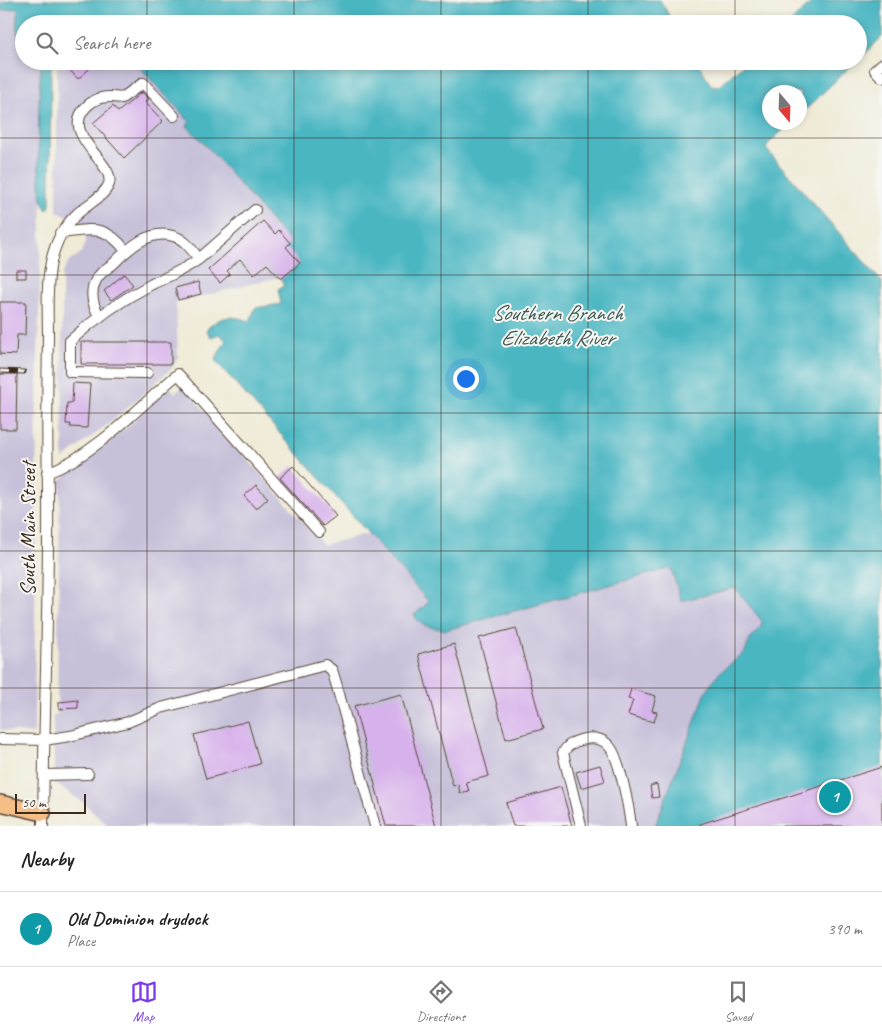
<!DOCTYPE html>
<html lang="en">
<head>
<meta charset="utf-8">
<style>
	body { margin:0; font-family:Caveat,sans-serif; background:#f2f2f2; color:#222 }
	.compass { position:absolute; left:762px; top:85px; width:45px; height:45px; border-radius:50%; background:#fff; box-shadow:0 2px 8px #0003; rotate:161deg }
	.scale { position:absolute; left:15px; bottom:12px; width:71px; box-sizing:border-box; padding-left:5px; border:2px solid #3b2a1e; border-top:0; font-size:14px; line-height:18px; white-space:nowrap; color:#3b2a1e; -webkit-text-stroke:4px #f6f6f2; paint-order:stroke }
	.you { position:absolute; left:465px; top:378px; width:18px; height:18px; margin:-12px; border:4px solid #fff; border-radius:50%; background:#1a73e8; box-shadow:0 0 0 8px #1a73e833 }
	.badge { display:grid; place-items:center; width:32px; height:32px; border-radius:50%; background:#7c3aed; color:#fff; font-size:16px; font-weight:700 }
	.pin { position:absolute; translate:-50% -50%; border:2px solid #fff; box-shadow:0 1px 5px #0006 }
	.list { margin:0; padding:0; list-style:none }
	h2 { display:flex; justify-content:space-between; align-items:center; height:65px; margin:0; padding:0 20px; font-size:21px }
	h2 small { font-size:16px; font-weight:400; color:#767676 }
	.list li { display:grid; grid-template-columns:32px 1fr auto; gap:15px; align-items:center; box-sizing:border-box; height:75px; padding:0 20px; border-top:1px solid #e0e0e0 }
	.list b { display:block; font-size:19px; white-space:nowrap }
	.list p { margin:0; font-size:16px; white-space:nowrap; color:#767676 }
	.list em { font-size:16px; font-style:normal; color:#767676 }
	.icon { flex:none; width:28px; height:28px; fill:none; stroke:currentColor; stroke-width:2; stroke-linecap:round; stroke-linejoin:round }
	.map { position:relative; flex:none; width:882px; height:826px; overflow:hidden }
	.search { position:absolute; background:#fff; box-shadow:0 2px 8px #0003; left:15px; right:15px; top:15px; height:55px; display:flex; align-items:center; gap:12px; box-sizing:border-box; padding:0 18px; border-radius:28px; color:#767676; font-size:19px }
	.sheet { height:140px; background:#fff }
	nav { display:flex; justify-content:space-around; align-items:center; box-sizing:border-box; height:70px; border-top:1px solid #e0e0e0; background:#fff; font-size:14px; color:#767676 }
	nav a { display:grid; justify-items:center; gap:2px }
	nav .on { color:#7c3aed }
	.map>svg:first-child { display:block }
	.industrial { fill:#c6c0d9 }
	.water { fill:#48b6c2; stroke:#427070 }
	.building { fill:#d7b1eb }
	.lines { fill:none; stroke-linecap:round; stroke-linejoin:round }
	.minor-casing { stroke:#56473a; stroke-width:12 }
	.highway-casing { stroke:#56473a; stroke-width:18 }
	.minor { stroke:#fff; stroke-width:10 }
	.highway { stroke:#f6be87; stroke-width:15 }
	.rail-casing { stroke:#3b2a1e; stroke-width:5 }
	.rail { stroke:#f6f6f2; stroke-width:3; stroke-dasharray:9; stroke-linecap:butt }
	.grid { fill:none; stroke:#3b2a1e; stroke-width:1; stroke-opacity:0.55 }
	.labels { text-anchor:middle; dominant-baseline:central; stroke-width:4; stroke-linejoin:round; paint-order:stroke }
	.street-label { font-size:21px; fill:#3b2a1e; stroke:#f6f6f2 }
	.water-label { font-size:22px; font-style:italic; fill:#405b57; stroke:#f6f6f2 }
</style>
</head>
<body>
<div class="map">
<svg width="882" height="826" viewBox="0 0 882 826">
	<rect width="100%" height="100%" fill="#f6f6f2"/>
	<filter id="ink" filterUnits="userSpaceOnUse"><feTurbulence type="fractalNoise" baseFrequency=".02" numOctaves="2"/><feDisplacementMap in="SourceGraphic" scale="10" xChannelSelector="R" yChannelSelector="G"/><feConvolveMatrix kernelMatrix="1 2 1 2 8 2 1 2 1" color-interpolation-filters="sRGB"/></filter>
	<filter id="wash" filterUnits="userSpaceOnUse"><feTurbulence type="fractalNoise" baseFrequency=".0096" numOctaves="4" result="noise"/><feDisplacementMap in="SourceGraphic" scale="20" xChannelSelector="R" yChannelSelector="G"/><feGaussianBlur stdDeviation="1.12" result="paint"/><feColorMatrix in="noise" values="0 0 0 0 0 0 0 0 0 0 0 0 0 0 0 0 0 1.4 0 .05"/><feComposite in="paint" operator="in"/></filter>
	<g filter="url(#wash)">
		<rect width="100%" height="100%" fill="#f0ebd7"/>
		<!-- industrial -->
		<path class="industrial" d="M0,0h279l-255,24v37h21l-8,339 -3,334 -34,-4z
			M57,61h268l12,170 -56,48 -3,-2 -102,26 2,54 -6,11 -55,49 -54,42 -1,-185 7,-12 13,-10 4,-10 -1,-10 -8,-13 -20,-7z
			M183,386l140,159 346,-90 213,371h-773l-28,-25 -27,-18 -1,-67 4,-1 3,-235 67,-53 43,-40 5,6z"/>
		<!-- water -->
		<path class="water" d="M9,0h651l14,24h-650v25c-6,-11 -11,-26 -5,-37l-3,-4 -16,3v-6z
			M814,0h68v37l-24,23v-36h-69z
			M41,61h10l-1,145 -3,4c-14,-12 -7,-126 -6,-149z
			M134,61h563l14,24 8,1 28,-25h109l-56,54v-23h-30v30l21,1 -23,21 -2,5 116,133v544h-227l51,-134 11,-17 28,-23 6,-15 10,-10 1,-6 -27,-33 -54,13 -10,-33 -225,62c-14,-3 -25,-2 -32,-15l15,-13 -214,-242 11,-20 -7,-6 -8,3 -5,-7c14,-15 25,-15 44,-9l5,-13 26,-4 -3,-15 6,-3 -3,-7 19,-16 -14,-16 4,-4 -78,-91 -25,-26 3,-4z"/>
		<g id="blocks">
			<!-- building -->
			<path class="building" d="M71,61h27l-20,18 -12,-13z
				M142,92l7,7 -4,3 18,19 -39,37 -31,-35 20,-17 5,6z
				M263,221l12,13 4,-4 11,13 -4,4 14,16 -19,16 -14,-15 -13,11 -14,-16 -13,12 3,3 -10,9 -12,-13z
				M16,270h10v8h-10z
				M124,274l9,11 -22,15 -7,-9z
				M198,282l3,12 -23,6 -3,-12z
				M0,302h26l-1,33h-8l-1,20 -16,-1z
				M81,342h90v22h-90z
				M0,374h17l-1,55h-16z
				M73,383l17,1 -3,44 -17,-1 1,-3h-5l1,-21h5z
				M293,466l43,50 -13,10 -43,-48z
				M256,485l12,13 -12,11 -12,-13z
				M516,628l27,101 -37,10 -27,-101z
				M454,644l35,132 -23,6 3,9 -9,2 -2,-9 -5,2 -35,-132z
				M631,689l25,7 -4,15 5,1 -3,10 -26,-7 5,-15 -5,-1z
				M401,694l35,132h-50l-32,-120z
				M78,700v8l-19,1v-7z
				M248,721l12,43 -54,15 -12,-44z
				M600,765l5,16 -24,7 -5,-16z
				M882,767v59h-182v-2z
				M657,784l2,13 -7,1 -2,-12z
				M561,787l11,39h-59l-7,-23z"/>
		</g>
	</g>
	<g filter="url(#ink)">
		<use href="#blocks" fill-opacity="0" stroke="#56473a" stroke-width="1"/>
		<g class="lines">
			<defs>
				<path id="minor" d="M882,64l-7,6 7,7
					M60,233c31,-3 45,-10 66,18
					M199,259l56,-49
					M100,317c-7,-11 -11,-24 -4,-37 3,-6 11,-12 17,-16 16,-16 36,-35 60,-28 12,3 19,14 26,23 -15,11 -30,17 -47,25 -29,15 -58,35 -82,57v31l77,1
					M47,473c48,-18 92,-66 131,-99l141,158
					M0,739l44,1 26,-4 58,-14 33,-14 164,-43 7,5 4,13 39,143
					M44,775l44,-1
					M43,826c1,-111 6,-223 5,-334 -1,-52 -1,-103 0,-155 0,-24 -2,-51 3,-75 4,-19 12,-35 26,-48 9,-9 27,-17 32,-30 7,-21 -50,-49 -23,-77 11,-11 21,-11 36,-9l21,-15 31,33
					M581,826l-18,-73c5,-9 12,-12 22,-14 9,-2 19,0 25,8 10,12 19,62 21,79"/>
				<path id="highway" d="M0,803l43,10"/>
			</defs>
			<!-- minor casing -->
			<use href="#minor" class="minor-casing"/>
			<!-- highway casing -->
			<use href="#highway" class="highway-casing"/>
			<!-- minor -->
			<use href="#minor" class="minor"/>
			<!-- highway -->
			<use href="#highway" class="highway"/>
			<defs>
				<path id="rail" d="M0,371l24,1"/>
			</defs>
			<!-- rail casing -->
			<use href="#rail" class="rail-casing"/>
			<!-- rail -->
			<use href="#rail" class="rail"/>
		</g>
	</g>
	<!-- grid -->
	<path class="grid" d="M147,0v24M294,0v24M441,0v24M588,0v24M735,0v24M147,61v765M294,61v765M441,61v765M588,61v765M735,61v765M0,138h882M0,275h882M0,413h882M0,551h882M0,688h882"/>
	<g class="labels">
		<!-- street labels -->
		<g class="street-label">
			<text transform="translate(28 529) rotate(-90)">South Main Street</text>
		</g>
		<!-- water labels -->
		<g class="water-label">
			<text x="557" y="313">Southern Branch<tspan x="557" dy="25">Elizabeth River</tspan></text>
		</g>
	</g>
</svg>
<svg class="compass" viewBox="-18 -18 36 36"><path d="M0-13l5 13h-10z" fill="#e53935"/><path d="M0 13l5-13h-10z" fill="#767676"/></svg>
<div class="scale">50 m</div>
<div class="you"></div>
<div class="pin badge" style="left:835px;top:797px;background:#0f9aa8">1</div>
<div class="search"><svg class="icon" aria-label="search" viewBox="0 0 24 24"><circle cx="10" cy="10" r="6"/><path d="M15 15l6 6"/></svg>Search here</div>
</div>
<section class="sheet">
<h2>Nearby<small></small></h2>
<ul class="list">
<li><span class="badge" style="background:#0f9aa8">1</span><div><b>Old Dominion drydock</b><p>Place</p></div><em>390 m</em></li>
</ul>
</section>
<nav>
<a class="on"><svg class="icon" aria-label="map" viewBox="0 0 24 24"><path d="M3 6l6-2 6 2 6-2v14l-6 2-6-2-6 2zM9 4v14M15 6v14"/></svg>Map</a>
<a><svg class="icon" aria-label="directions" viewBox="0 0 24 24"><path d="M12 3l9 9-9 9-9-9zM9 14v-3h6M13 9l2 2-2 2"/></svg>Directions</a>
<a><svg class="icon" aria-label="saved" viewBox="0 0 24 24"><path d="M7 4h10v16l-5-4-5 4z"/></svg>Saved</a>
</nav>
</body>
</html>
